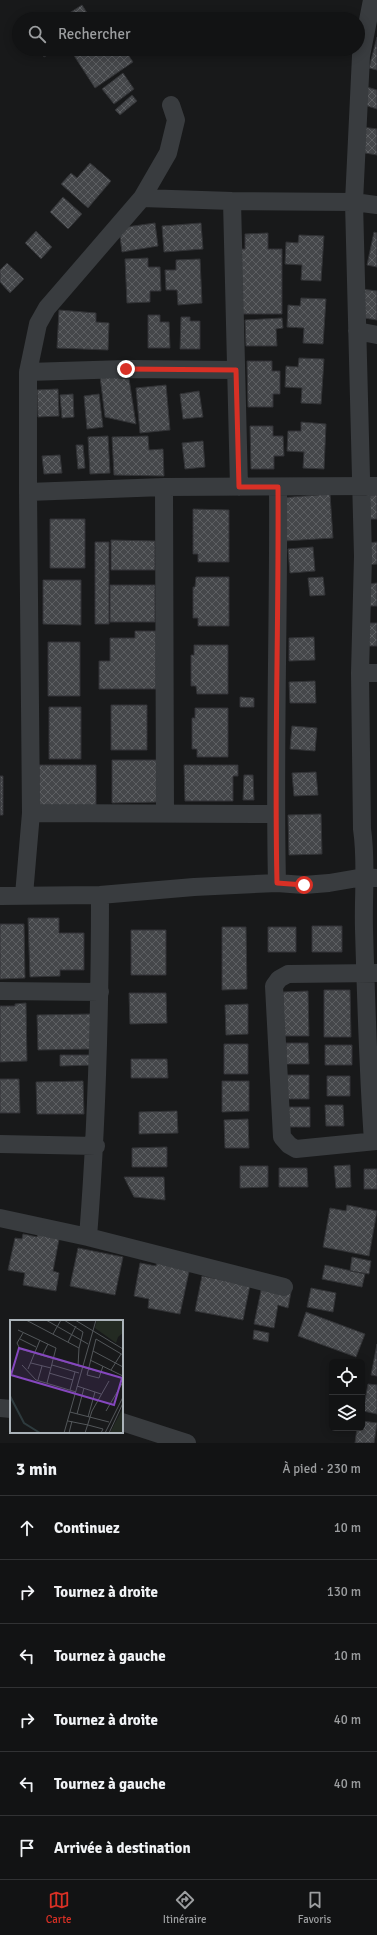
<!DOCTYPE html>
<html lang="fr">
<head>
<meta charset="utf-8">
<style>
	body { margin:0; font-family:Signika,sans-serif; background:#1f2022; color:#f1f3f6 }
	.controls { position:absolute; right:12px; bottom:12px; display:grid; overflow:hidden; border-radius:6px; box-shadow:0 2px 10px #0003 }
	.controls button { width:36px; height:36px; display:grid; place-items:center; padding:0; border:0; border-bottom:1px solid #313234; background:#121314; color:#f1f3f6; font:20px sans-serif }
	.stop { position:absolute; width:12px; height:12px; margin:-9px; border:3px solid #d93025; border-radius:50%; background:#fff }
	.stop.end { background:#d93025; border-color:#fff; box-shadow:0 1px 4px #0008 }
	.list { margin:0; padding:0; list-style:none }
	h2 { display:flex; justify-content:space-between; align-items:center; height:52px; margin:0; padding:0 16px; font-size:17px }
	h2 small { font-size:13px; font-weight:400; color:#9c9ea0 }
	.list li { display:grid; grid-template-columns:26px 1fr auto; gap:12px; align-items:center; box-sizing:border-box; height:64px; padding:0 16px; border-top:1px solid #313234 }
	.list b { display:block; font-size:15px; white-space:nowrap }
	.list em { font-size:13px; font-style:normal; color:#9c9ea0 }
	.icon { flex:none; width:22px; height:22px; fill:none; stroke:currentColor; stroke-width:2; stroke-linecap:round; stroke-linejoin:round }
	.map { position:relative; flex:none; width:377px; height:1443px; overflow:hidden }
	.search { position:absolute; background:#121314; box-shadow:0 2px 10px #0003; left:12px; right:12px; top:12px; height:44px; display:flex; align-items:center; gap:10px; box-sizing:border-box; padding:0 14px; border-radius:22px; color:#9c9ea0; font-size:15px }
	.sheet { height:436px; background:#121314 }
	nav { display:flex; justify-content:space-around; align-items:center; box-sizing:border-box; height:56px; border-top:1px solid #313234; background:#121314; font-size:11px; color:#9c9ea0 }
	nav a { display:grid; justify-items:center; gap:2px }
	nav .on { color:#d93025 }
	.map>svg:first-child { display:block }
	.building { fill:url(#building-cross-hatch); stroke:#323336 }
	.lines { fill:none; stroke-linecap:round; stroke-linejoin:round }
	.minor { stroke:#393c3f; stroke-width:18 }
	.route { stroke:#d93025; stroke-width:5 }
	.inset-river { fill:none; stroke:#2e3b3e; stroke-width:2 }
	.inset-road { fill:none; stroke:#53575a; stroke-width:1 }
	.view { fill:#8547be; fill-opacity:0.15; stroke:#8547be; stroke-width:2 }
	.inset-edge { fill:none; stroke:#abb3b9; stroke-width:2 }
</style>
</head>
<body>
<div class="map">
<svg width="377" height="1443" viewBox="0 0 377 1443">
	<defs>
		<pattern id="building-cross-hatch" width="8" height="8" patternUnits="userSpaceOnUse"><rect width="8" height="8" fill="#45474a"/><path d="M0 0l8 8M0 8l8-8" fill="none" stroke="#5d5f62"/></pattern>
	</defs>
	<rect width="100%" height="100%" fill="#18191a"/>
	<!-- building -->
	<path class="building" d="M82,5l9,14h-31z
		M377,37v33l-8,-2z
		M39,49h19l-14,8z
		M80,49h36l2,3 6,-3 9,13 -38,26 -22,-34z
		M123,73l11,16 -20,15 -12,-15z
		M367,87l10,3v19l-16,-5z
		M132,95l5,6 -17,14 -5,-5z
		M362,127l15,2v26l-18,-3z
		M90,163l21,18 -23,27 -27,-24 10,-11 6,5z
		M63,197l19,17 -14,15 -18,-17z
		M155,223l3,23 -36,6 -3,-24z
		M201,223l2,26 -39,3 -2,-26z
		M36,231l16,16 -11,12 -16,-16z
		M374,232l3,1v34l-10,-2z
		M268,233v16h14v65h-45l-1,-65h9v-15z
		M299,235l25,1 -3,45 -20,-1 1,-15 -17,-1 1,-22 12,1z
		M148,258v9h12l1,24h-11v11l-23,1 -2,-44z
		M200,259l2,44 -24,2 -1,-15h-11l-1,-20h11v-10z
		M7,263l17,16 -14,14 -10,-11v-12z
		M362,289l15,2v29l-19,-3z
		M301,298l25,1 -3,45 -20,-1 1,-15 -17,-1 1,-22 12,1z
		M59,310l37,3v9l13,1 -1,27 -51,-2z
		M148,315h12v7h9l1,26h-22z
		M181,317h9v4h10v28h-20z
		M282,318l1,10 -7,1 1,17h-31l-1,-26z
		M299,358l25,1 -3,45 -20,-1 1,-15 -17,-1 1,-21 12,1z
		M247,361h25v10h8v23h-7v13h-25z
		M100,376l29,3 7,45 -31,-7z
		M166,385l4,45 -30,3 -4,-45z
		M58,389l1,27 -21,1 -1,-27z
		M199,391l4,26 -20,2 -3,-25z
		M73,394l1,23 -12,1 -2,-23z
		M99,394l4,33 -16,2 -3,-33z
		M301,422l25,2 -2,45 -21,-1 1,-16 -17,-1 1,-20h13z
		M250,426h23v10h10l1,20h-10v13h-23z
		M108,436l2,37 -20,1 -2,-37z
		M148,436l1,14 14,-1 1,27 -50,-1 -2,-38z
		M203,441l2,26 -20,2 -3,-26z
		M76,445h7l2,23 -7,1z
		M60,455l2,18 -18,1 -2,-18z
		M330,494l3,44 -49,3 -4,-43z
		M367,495h10v24h-9z
		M193,509l36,1v52h-31v-8h-5z
		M50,519h35v49h-35z
		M111,540l44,1v29h-44z
		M95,542h14v82h-14z
		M377,542v22l-10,1 -1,-22z
		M313,547l2,24 -25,2 -2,-24z
		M196,577h33v49h-31v-8h-5v-31h2z
		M323,577l2,18 -15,1 -2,-18z
		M43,580h38v45l-38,-1z
		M377,583v23h-10l-1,-22z
		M110,585h45v37h-45z
		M366,623h11v23h-10z
		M135,631h21v58h-57v-28h11v-23h25z
		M314,637l1,23 -26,1v-23z
		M48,642h32v54h-32z
		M194,645h34v49h-31l-1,-8h-5v-31h3z
		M315,681l1,22h-26l-1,-21z
		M240,697l14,1v9h-14z
		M111,705h36v45h-36z
		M49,707h32v52h-32z
		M195,708h33v49h-31v-8h-5v-31h3z
		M292,726l25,2 -2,23 -25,-2z
		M112,760h45v42l-45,1z
		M39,765h57v41h-57z
		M184,765h54v11h-5v25h-48z
		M316,772l2,23 -24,1 -2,-23z
		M244,775h9l1,25h-11z
		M0,776h3v39h-3z
		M321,814l1,40 -33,1 -1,-40z
		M28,918h31v15h25v37h-24v6l-30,1z
		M0,924h24l1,54 -25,1z
		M312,926h30v26h-30z
		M222,927h24l1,62 -25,1z
		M268,927h28v25h-28z
		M131,930h35v45h-35z
		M324,990h26l1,47h-27z
		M308,991l1,45h-26v-44z
		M129,993h37l1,30 -37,1z
		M26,1003l1,58 -27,1v-56h15v-2z
		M248,1004v30l-22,1 -1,-30z
		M91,1014l1,35 -54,1 -1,-35z
		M286,1043h22l1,21h-23z
		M224,1044h24v30h-24z
		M325,1045h27v20h-27z
		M60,1055h34l1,10 -35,1z
		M131,1059h36l1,19h-37z
		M285,1075h24v24h-23z
		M327,1076h23v20h-23z
		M0,1079h19l1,34h-20z
		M83,1081l1,33h-47l-1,-32z
		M222,1081h27v30l-27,1z
		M325,1105h18l1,21h-18z
		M287,1107h23v20h-22z
		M177,1111l1,22 -39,1v-22z
		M248,1119l1,29h-24l-1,-28z
		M167,1147v20h-35v-19z
		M350,1165l1,22 -15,1 -2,-22z
		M240,1166h28v21l-28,1z
		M279,1168h28l1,19h-29z
		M364,1169h13v20h-13z
		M124,1177h40l1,23 -31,-3z
		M347,1205l30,6 -8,45 -46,-9 7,-39 16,3z
		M39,1230l21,4 -7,37 6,2 -3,18 -33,-6 2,-12 -17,-3 7,-32 7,1 1,-5 14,3z
		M78,1248l45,9 -8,38 -45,-9z
		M352,1257l19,4 -2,13 -19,-3z
		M157,1260l33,7 -10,47 -32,-6 1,-9 -15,-3 6,-33 16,3z
		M325,1265l40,9 -3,13 -40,-8z
		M202,1276l48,9 -7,35 -48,-9z
		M262,1286l29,6 -3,16 -10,-3 -4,23 -20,-4z
		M311,1288l25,5 -3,19 -26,-5z
		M306,1312l59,22 -9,23 -58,-21z
		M254,1330l15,3 -1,9 -15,-3z
		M377,1344v32l-6,-1z
		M368,1384l9,1v29l-14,-3z
		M362,1421l15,2 -3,20h-19l2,-15h5z"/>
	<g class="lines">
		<!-- minor -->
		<path class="minor" d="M372,0l-11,56 -7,146 9,354 -3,117 2,156c5,33 1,66 2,100 2,71 4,142 9,212
			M142,198l90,3 122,1 23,3
			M232,201l7,286
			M357,331l20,4
			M28,372l98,-3 110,1
			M164,487l1,326
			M28,492l136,-5 213,-1
			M360,673h17
			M31,813l245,1
			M277,883c-3,-132 2,-264 1,-396
			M24,895l7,-82 -3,-321v-120l10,-48 9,-16 95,-110 26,-45 8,-33 -5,-15
			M0,896l100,-1 94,-8 83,-4 27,2 25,-2 35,-6 13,1
			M377,973l-89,1 -9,5 -5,7 8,151 7,8 7,4 81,-8
			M0,991l100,1
			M0,1144l96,2
			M0,1218l88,19 196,50
			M88,1237c9,-114 12,-227 12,-342
			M0,1408l11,1
			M122,1422l65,21"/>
	</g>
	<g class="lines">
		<!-- route -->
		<path class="route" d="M126,369l110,1 3,117h39c1,132 -4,264 -1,396l27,2"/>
	</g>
	<!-- overview -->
	<g transform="translate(10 1320)">
		<rect width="113" height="113" fill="#18191a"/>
		<path d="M87,0h26v13l-5,4 -2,6 -21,-15z" fill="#232a22"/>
		<path d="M113,88v25h-13l4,-8z" fill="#232a22"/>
		<path class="inset-river" d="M0,76l14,27 16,10"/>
		<path class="inset-road" d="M16,0l53,28 -1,18M36,0l42,24M54,0l19,12 -4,16M65,0l48,29M8,10l38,18 -9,35M13,13l-6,10 3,6 80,23M43,14l8,-14M10,19l16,8M58,22l8,-16M83,31l30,16M32,36l6,-12M80,40l33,16M21,43l20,5M12,45l14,15 40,12M42,45l27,8M93,46l-4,12 -12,-3 9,-36 27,16M18,49l12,-29M101,50l10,-16M39,53l24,7M28,60l4,-14M67,66l24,8M60,70l5,-18M96,91l17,-29M60,92l39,10M67,94l7,-26M78,97l7,-25M58,101l20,4M78,105l15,4 -2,4M54,113l32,-113M59,113l3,-12M75,113l7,-22 17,-30M95,113l18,-36M99,113l14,-30"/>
		<path class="view" d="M9,28l103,30 -8,27 -103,-30z"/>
		<rect width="113" height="113" class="inset-edge"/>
	</g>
</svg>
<div class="controls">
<button><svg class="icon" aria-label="locate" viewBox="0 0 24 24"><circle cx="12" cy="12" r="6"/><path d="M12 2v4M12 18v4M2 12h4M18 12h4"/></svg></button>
<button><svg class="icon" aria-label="layers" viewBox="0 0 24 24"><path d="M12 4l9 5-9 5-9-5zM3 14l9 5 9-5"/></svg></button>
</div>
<div class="stop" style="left:304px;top:885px"></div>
<div class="stop end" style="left:126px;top:369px"></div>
<div class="search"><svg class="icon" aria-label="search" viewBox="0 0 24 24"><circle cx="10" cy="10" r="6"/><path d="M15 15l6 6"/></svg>Rechercher</div>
</div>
<section class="sheet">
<h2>3 min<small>À pied · 230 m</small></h2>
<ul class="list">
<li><svg class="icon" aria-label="ahead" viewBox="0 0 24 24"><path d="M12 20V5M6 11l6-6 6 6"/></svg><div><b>Continuez</b></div><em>10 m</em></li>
<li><svg class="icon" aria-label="right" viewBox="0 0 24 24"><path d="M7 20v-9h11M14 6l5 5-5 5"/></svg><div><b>Tournez à droite</b></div><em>130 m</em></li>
<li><svg class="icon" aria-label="left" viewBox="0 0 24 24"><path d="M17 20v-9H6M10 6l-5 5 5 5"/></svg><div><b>Tournez à gauche</b></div><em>10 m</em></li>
<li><svg class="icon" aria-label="right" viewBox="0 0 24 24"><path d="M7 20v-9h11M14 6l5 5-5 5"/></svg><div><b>Tournez à droite</b></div><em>40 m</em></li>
<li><svg class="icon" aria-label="left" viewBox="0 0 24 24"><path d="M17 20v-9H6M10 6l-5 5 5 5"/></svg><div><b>Tournez à gauche</b></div><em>40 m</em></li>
<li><svg class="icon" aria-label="arrive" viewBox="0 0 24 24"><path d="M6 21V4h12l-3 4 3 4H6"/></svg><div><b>Arrivée à destination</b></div></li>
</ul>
</section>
<nav>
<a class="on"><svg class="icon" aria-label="map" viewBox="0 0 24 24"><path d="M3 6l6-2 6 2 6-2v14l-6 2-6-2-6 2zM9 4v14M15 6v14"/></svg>Carte</a>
<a><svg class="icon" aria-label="directions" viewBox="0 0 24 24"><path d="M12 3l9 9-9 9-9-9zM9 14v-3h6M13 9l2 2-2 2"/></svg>Itinéraire</a>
<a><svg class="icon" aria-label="saved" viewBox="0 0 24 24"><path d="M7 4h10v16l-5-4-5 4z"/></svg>Favoris</a>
</nav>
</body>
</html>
